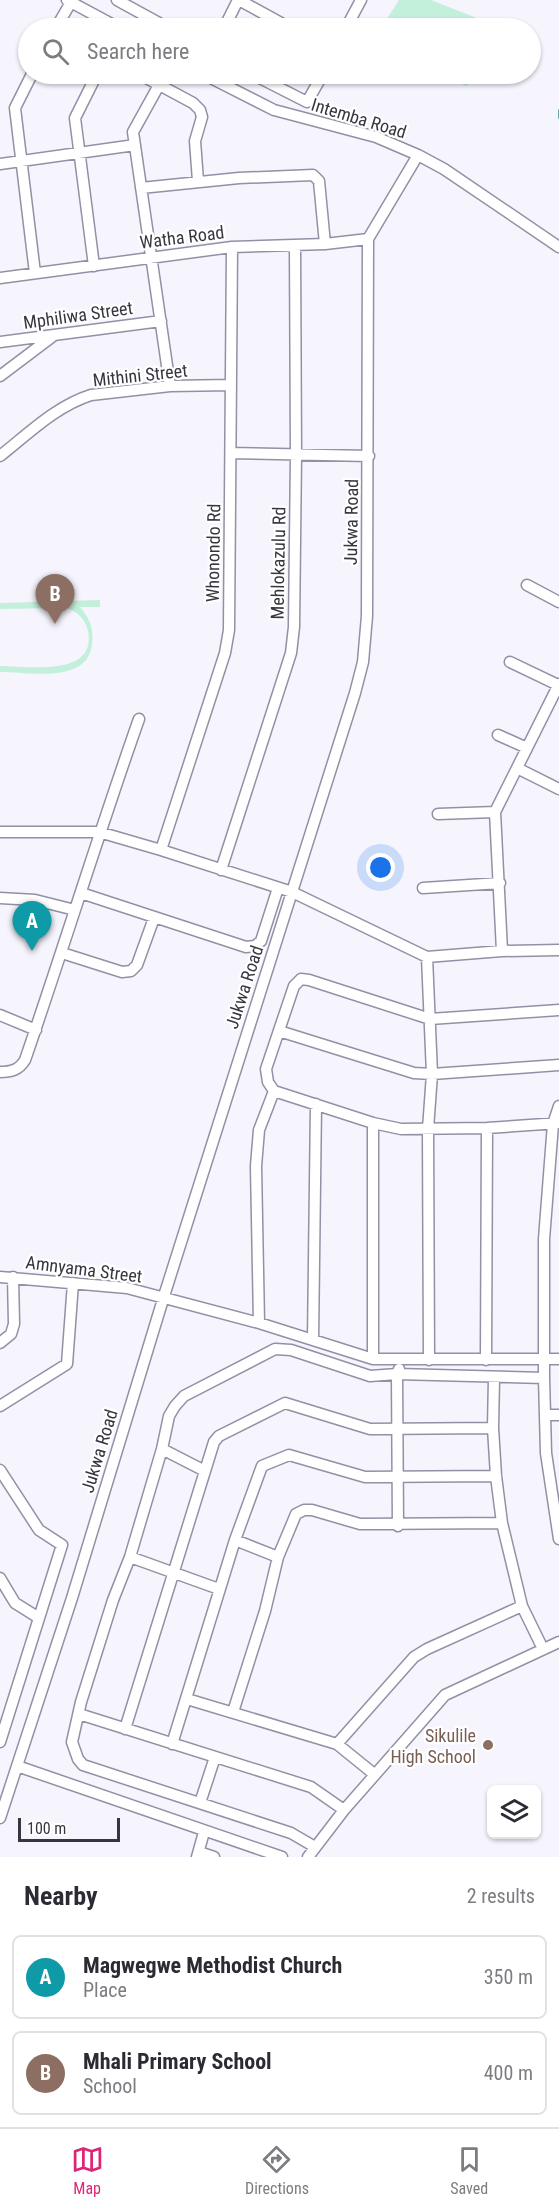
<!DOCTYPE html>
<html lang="en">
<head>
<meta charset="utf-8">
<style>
	body { margin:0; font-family:"Roboto Condensed",sans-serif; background:#f7f7f7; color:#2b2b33 }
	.controls { position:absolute; right:18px; bottom:18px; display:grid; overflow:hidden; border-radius:9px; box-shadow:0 2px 4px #0004 }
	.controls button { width:54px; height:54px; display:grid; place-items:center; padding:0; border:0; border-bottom:2px solid #e1e1e2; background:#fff; color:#2b2b33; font:30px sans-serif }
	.scale { position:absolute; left:18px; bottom:15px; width:102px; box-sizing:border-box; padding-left:6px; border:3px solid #37363f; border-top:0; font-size:16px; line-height:21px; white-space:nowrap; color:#37363f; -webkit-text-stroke:4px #fff; paint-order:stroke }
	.you { position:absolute; left:381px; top:868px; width:21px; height:21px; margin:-15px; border:4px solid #fff; border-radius:50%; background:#1a73e8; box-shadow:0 0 0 9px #1a73e833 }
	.badge { display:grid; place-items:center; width:39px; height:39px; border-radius:50%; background:#db2777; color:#fff; font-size:20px; font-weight:700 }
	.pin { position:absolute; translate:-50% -50px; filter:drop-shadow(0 2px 3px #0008) }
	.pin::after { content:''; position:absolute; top:32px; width:21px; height:18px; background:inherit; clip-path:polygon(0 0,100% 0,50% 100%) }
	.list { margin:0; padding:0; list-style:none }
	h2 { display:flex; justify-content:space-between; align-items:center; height:78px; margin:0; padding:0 24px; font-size:26px }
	h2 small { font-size:20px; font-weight:400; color:#7c7c81 }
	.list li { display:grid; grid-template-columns:39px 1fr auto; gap:18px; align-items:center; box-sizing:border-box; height:84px; margin:0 12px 12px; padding:0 12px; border:2px solid #e1e1e2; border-radius:9px }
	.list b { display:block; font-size:22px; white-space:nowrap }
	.list p { margin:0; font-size:20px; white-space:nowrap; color:#7c7c81 }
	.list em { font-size:20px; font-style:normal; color:#7c7c81 }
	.icon { flex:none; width:33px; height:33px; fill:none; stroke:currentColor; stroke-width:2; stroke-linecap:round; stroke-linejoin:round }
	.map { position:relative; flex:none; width:559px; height:1857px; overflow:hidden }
	.search { position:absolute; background:#fff; box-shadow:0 2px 4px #0004; left:18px; right:18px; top:18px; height:66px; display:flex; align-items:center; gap:15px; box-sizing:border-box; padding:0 21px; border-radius:33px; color:#7c7c81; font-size:22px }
	.sheet { height:270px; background:#fff }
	nav { display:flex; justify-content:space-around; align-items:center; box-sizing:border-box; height:84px; border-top:2px solid #e1e1e2; background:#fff; font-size:16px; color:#7c7c81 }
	nav a { display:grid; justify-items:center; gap:3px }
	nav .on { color:#db2777 }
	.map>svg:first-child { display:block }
	.green { fill:#c3f0da }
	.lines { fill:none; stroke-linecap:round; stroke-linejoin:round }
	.stream { stroke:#6ea7ac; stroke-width:2 }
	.minor-casing { stroke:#9290a5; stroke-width:13 }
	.minor { stroke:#fff; stroke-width:10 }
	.education-dot { fill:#8d6e63; stroke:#fff; stroke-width:2 }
	.labels { text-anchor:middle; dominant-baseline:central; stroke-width:4.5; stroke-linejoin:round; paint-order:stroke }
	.street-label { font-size:18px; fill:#37363f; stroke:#fff }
	.education-label { font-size:18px; fill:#785e54; stroke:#fff; text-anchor:end }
</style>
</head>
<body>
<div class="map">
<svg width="559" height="1857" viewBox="0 0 559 1857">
	<rect width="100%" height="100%" fill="#f6f5fe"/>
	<!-- green -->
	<path class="green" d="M399,0h32l56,22 -2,6h-104z
		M433,74h38l-4,12z
		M100,600v7h-20c10,12 14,21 12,38 -5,39 -63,27 -92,27v-6c27,0 97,12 88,-35 -3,-12 -9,-18 -21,-23l-67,1v-6z"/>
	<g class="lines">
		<!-- stream -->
		<path class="stream" d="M559,110v8"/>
		<defs>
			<path id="minor" d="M67,0l52,28
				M117,0l51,28
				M239,0l51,28
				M56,28l15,-26
				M224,28l14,-28
				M346,28l15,-28
				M32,74l-17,34 20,165
				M139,74l54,29 7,7 2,7 -7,24 3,40
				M203,74l71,36 102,27 42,18 26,14 115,78
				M252,74l55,28 16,-28
				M159,85l-26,47 37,254
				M0,164l135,-19
				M141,188l98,-10 74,-3 6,6 6,63
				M94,266l-19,-148 22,-44
				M0,278l232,-31 93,-3 43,-5
				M0,342l161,-21
				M0,376l53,-40
				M231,453l138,3
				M0,456c28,-22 56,-50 91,-61l79,-9 61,-1
				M527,585l32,17
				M510,662l48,23
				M498,735l29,13
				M517,768l42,21
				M438,814l57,-2
				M0,832h99l62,18 131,42 135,65 75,-6 57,-1
				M161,850l64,-197 4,-23 3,-383
				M221,870l70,-217 3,-26 2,-172 -1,-210
				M423,888l77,-5
				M81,893l165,54 9,-1 6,-5 17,-53
				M0,898l35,2 40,10
				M502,951l-7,-139 64,-128
				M62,953l60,19 9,-1 6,-6 17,-47
				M427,957l5,117 -4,55 1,231
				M559,1010l-129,9 -121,-39 -8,-1 -7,7 -28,83 2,13 6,9 99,32 28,6 86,-1 72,-5
				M0,1015l36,15
				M279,1031l135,42 18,1 127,-9
				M0,1072c11,0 19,-2 25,-12 39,-113 74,-228 114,-341
				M559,1106l-6,18 -9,115v139l2,75 13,86
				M0,1277l127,11 132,35 114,36h186
				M259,1323l-3,-157 3,-36 15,-39
				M313,1340l3,-236
				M0,1343l11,-9 3,-10 -1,-47
				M373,1359v-236
				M486,1360l1,-232
				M494,1378l-1,50 3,48 6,47 20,83 21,43
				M0,1406l67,-42 6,-81
				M545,1415h14
				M162,1449l43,22
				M0,1470l39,60 23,15 -62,197
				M398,1526l-1,-152 2,-5
				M235,1540l43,17
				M130,1557l89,32
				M0,1578l15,25 24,15
				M187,1699l150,45 37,30
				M233,1712l32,-101 13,-54 18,-43 8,-4h8l48,14 142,-1
				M79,1714l232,73 33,23
				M125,1729l89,-287 5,-6 66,-33 85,26 123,-1
				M172,1744l63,-204 27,-74 27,-11 76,22 131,-1
				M337,1744l77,-87 13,-8 95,-43
				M17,1766l265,91
				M200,1803l15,-46
				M0,1818l72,-220 92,-302 191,-603 8,-31 4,-46 1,-377 50,-84
				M315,1847l-24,-14 -208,-68 -5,-6 -6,-17 9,-40 32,-102 17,-43 32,-108 7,-33 6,-10 9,-10 91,-47 16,1 79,26 27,-2 147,4
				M199,1852l15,5
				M197,1857l7,-25
				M308,1857l36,-47 101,-115 114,-53"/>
		</defs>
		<!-- minor casing -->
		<use href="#minor" class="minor-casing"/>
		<!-- minor -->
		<use href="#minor" class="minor"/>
	</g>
	<!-- markers -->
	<circle class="education-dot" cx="488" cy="1745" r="6"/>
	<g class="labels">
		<!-- street labels -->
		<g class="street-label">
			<text transform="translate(359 118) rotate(17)">Intemba Road</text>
			<text transform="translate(182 237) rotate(-7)">Watha Road</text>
			<text transform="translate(78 315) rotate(-8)">Mphiliwa Street</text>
			<text transform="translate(140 375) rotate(-6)">Mithini Street</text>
			<text transform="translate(351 522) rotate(-89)">Jukwa Road</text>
			<text transform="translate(213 553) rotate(-89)">Whonondo Rd</text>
			<text transform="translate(278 563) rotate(-89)">Mehlokazulu Rd</text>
			<text transform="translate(244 987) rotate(-72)">Jukwa Road</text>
			<text transform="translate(84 1269) rotate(7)">Amnyama Street</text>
			<text transform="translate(99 1451) rotate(-73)">Jukwa Road</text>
		</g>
		<!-- education labels -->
		<g class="education-label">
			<text x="476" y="1735">Sikulile<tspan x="476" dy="21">High School</tspan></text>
		</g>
	</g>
</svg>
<div class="controls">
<button><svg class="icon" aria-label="layers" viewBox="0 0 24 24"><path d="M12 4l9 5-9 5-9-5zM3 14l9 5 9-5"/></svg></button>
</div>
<div class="scale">100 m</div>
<div class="you"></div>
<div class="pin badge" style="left:32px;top:951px;background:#0f9aa8">A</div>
<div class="pin badge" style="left:55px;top:624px;background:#8d6e63">B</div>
<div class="search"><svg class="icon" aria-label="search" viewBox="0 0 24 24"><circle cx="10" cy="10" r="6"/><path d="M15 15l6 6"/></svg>Search here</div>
</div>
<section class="sheet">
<h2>Nearby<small>2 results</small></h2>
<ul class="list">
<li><span class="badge" style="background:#0f9aa8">A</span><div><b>Magwegwe Methodist Church</b><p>Place</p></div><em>350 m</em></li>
<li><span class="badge" style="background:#8d6e63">B</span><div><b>Mhali Primary School</b><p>School</p></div><em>400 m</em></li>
</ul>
</section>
<nav>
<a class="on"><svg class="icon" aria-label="map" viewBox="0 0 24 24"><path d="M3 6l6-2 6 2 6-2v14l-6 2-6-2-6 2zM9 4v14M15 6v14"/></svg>Map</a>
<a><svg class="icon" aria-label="directions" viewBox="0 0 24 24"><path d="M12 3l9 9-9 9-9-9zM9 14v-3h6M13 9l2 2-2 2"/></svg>Directions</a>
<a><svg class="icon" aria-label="saved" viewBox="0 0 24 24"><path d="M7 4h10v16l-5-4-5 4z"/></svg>Saved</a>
</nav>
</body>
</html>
